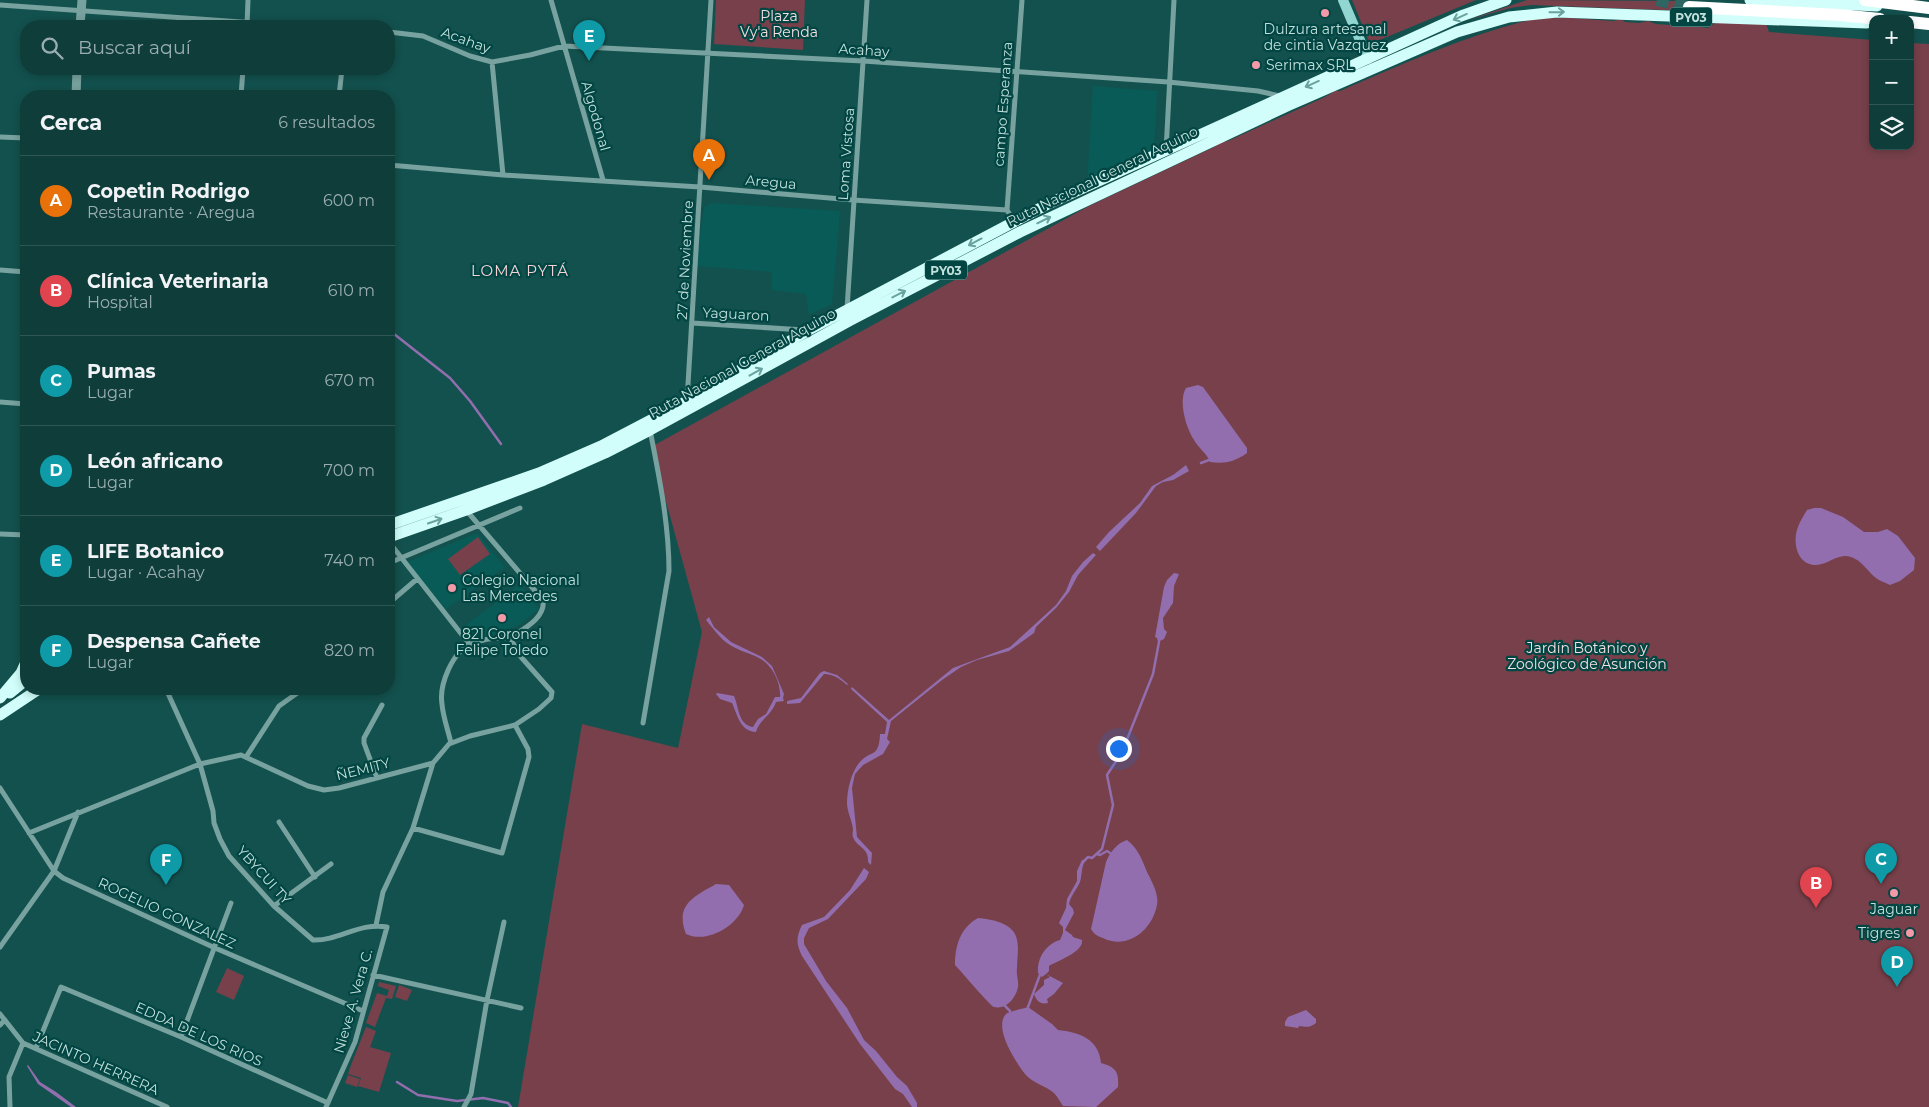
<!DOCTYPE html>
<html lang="es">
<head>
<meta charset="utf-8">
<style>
	body { margin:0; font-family:Montserrat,sans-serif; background:#174442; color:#f1f3f6 }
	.controls { position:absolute; right:15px; top:15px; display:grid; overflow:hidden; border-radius:10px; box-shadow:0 2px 8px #0003 }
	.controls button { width:45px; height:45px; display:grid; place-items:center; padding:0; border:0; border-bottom:1px solid #2e5654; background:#0e3d3a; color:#f1f3f6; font:25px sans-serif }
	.you { position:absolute; left:1118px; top:748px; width:18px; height:18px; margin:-12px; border:4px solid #fff; border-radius:50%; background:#1a73e8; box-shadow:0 0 0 8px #1a73e833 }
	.badge { display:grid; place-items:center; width:32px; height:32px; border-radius:50%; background:#f39aa9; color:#fff; font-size:16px; font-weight:700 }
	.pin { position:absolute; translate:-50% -41px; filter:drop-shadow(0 1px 2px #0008) }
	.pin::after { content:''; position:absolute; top:26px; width:18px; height:15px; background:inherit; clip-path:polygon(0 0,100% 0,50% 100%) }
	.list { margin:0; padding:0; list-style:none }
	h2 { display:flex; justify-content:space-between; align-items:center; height:65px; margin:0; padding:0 20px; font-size:21px }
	h2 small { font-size:16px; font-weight:400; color:#9baeaf }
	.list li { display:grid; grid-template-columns:32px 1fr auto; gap:15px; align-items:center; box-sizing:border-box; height:90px; padding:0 20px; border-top:1px solid #2e5654 }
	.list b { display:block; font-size:19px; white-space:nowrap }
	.list p { margin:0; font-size:16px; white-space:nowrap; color:#9baeaf }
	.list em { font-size:16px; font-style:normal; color:#9baeaf }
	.icon { flex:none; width:28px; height:28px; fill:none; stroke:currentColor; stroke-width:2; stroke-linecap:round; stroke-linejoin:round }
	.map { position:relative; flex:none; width:1929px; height:1107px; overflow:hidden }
	.search { position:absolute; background:#0e3d3a; box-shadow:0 2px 8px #0003; left:20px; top:20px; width:375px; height:55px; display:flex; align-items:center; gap:12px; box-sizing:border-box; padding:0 18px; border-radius:20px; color:#9baeaf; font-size:19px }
	.panel { position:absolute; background:#0e3d3a; box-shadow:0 2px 8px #0003; left:20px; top:90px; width:375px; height:605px; border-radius:20px }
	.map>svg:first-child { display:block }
	.built { fill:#095b57 }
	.green { fill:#77404a }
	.water { fill:#926eae }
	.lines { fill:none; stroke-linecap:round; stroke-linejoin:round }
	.stream { stroke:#926eae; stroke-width:2.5 }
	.motorway-tunnel { stroke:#2d6663; stroke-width:12; stroke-dasharray:12 6; stroke-linecap:butt }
	.minor { stroke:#78a29f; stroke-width:5 }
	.tertiary { stroke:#78a29f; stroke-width:9 }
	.secondary { stroke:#91d6d0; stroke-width:10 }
	.trunk { stroke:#d1fefa; stroke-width:11 }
	.motorway { stroke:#fff; stroke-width:12 }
	.oneway { stroke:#69a29e }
	.poi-dot { fill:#f39aa9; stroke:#014643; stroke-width:2 }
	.labels { text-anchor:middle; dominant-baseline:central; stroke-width:4.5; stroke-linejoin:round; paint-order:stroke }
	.shield { fill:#014643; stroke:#89b1ae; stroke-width:1 }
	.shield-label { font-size:12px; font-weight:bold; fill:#c3dfdc }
	.park-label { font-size:14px; fill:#f5dee1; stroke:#014643 }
	.poi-label { font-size:14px; fill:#c3dfdc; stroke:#014643 }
	.street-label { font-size:14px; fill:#c3dfdc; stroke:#014643 }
	.neighbourhood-label { font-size:15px; letter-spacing:1px; fill:#f5d2d6; stroke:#014643 }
</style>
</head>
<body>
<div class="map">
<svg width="1929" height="1107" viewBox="0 0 1929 1107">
	<rect width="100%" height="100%" fill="#13514e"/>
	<!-- built -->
	<path class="built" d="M1093,86l64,5 -3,61 -67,31z
		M711,203l129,8 -8,93 -23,11 -3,-21 -34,-4v-18l-76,-6 8,-59z
		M477,533l28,34 -59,42 -39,-47z
		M520,584l19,25 -21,17 -42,14 -6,-4 -7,-9z"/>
	<!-- green -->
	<path class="green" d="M716,0h89l-2,50 -89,-6z
		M1352,0h124l-106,44z
		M1527,0l162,1 -1,10 -156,-6 -22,3 -42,12z
		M1537,18h34l42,3 8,-2 4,3 14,1 9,-2 8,3 27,2 1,-5h15l1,6 8,1 7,-5 8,-1 43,1 3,9 104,8v106h37v-103l19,1v1063h-1411l64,-383 96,24 24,-116 -51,-185 438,-241 125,-59 7,-5 7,-1 97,-44 10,-6h5c65,-28 128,-57 197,-73z
		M478,537l12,17 -30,21 -12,-16z
		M227,968l17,8 -10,24 -18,-8z
		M379,982l17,4 -4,13 -6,-1 -11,29 -9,-4 11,-30 10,3 2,-6 -11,-4z
		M399,985l13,5 -5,11 -12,-4z
		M366,1027l10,4 -6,16 21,6 -12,39 -21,-6 3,-8 -13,-4 3,-9 13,4 -13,-4z
		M348,1075l12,4 -3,8 -12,-4z"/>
	<!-- water -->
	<path class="water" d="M1198,385l5,2 44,61v5c-13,9 -22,11 -37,9 -3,-9 -12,-14 -16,-22 -8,-12 -16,-39 -8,-52z
		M1186,465l3,6 -16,9 -10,2 -7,4 -20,27 -36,38 -4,-4 13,-15 31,-29 12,-17 21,-11z
		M1814,508h7l22,9 21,15h14l9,-3 11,7 17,22 -1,12 -14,11 -10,4c-3,-2 -8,-3 -11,-5 -12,-7 -17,-23 -34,-24 -10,0 -19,9 -29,9 -19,0 -24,-23 -18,-38 2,-6 6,-12 9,-17z
		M1093,553l3,2 -18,20 -9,17 -13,16 -20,19 -2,6 -25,18 -32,9 -16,7 -19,13 -51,41 -4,18 3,3 -7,12 -20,11 -8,9 -3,14 5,49 15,16 -1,12 -3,-3c1,-15 -11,-14 -15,-25 -1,-2 0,-6 0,-8 -1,-9 -6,-17 -6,-26 0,-13 4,-30 12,-40 12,-14 20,-4 21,-29h5l2,-12 -36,-33 1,-2 37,33 64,-52 57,-21 46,-42 10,-14 6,-15 11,-14z
		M1174,573l5,1 -5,12 -1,17 -10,15 1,11 3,3 -3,7 -6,3 -1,-4 -2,-1 9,-50 3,-7z
		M709,617l5,10 17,15 31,15 10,9 12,28 -1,4 1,3 -8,1c-4,13 -17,18 -20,30 -16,-1 -18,-16 -24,-29l-12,-4 -4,-5 1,-1 17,3c5,11 4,29 19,31l5,-8 8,-5 9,-17h5c1,-15 -8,-32 -21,-39 -9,-5 -20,-7 -29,-13 -10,-6 -17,-17 -24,-25z
		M824,671l13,4 11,9 -1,1c-7,-6 -13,-11 -23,-11l-24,29 -13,1v-3l14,-3 19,-25z
		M1127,840c11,8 15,20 20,32 5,10 12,22 10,33 -5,26 -30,45 -54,33 -6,-2 -9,-4 -12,-9l15,-67c4,-10 11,-19 21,-22z
		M1082,860l3,1c-4,7 -3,14 -5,21 -3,7 -9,13 -11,22l4,5 1,4 -9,17 7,5 1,2 9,3c2,12 -25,21 -33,26v5l-3,3 17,9 -9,11 -7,5 1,4c-8,2 -12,-3 -14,-9l10,-9v-5l6,-3 -4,-3 -4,3 -4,-4c-1,-15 8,-29 22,-33l3,-7v-6l-4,-4 7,-15 1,-9 10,-18v-10z
		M864,868l5,4 -3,7 -38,40 -19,9 -5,10v6l22,37 21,27 17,32 12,11 21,26 10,9 10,17v4h-5l-9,-13 -8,-5 -35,-45 -58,-88c-6,-12 -6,-19 0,-31l22,-8 26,-27z
		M716,884l13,1 15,20c-6,21 -37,39 -58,29 -11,-29 7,-37 30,-50z
		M978,918c11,1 31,4 37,16 5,10 2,24 2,34 -1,6 2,14 1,19 -2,11 -12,23 -24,20 -4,-1 -33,-36 -39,-42 0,-19 5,-37 23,-47z
		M1028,1007l24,17 6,6c21,2 41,9 43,33 15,4 18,9 17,24l-22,20 -33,-1c-3,-4 -5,-9 -9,-13 -8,-7 -22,-10 -29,-19 -9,-12 -32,-46 -19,-60 3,-3 17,-5 22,-7z
		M1306,1010l10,9v4c-6,5 -10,4 -17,3l-1,2 -13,-2v-4l3,-5z
		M28,1065l12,17 16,10 20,15h-5l-33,-23 -11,-18z"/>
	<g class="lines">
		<!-- stream -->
		<path class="stream" d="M389,330l61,48 20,23 31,43
			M1201,463l8,-3
			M1097,854l3,1 7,-4 3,2
			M1083,862l5,-5 4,1 10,-9 11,-44 -6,-30 15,-23 31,-78 6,-32
			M1005,1006l5,5
			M1028,1007l13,-35
			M397,1082l21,13 39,6 26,-3 25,5 3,4"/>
		<!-- motorway-tunnel -->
		<path class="motorway-tunnel" d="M1657,0l32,7"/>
		<!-- minor -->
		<path class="minor" d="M551,0l52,180
			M0,5l300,21
			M247,26l1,-26
			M389,32l34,4 47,20 22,6 38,-7 34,-9 299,15 305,21 90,9 22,5
			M492,62l11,113
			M241,96l2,-27
			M339,96l3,-27
			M0,137l26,1
			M1166,151l8,-151
			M389,165l114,10 197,12 153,13 154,10 8,13
			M1007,210l15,-210
			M0,270l26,2
			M847,309l20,-309
			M692,323l112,7
			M687,401l24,-401
			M0,402l26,2
			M0,534l26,1
			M389,542l81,103
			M389,563l131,-55
			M389,603l28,-24
			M166,689l34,75 13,47 1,12 6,16 9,17 45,50 39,34c26,1 46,-18 74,-13l-32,115 -29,65
			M643,723l26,-152c0,-47 -10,-95 -19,-141
			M451,743c-3,-13 -8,-26 -9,-39 -3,-19 10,-52 29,-60 12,-5 27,-7 39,-6 13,-9 36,-20 33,-38l-77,-90
			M246,757l33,-51 24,-17
			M377,778l-13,-35v-5l18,-33
			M0,788l54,83 9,7 152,70 148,63
			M279,822l36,55
			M413,828l89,25 27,-96 -1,-8 -13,-24
			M29,833l171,-69 41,-9 67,31 16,4 15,-2 94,-25
			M274,906l57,-42
			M376,925l7,-33 30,-64 20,-65 16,-19 21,-8 45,-11 24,-16 12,-11 1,-6 -31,-35 -11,-19
			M0,947l54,-76 24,-59
			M373,975l148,33
			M0,1014l23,29 144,64
			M0,1025l5,-5
			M181,1037l50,-134
			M36,1048l25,-61 120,50 147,66
			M10,1107l-1,-30 14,-34
			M464,1107l7,-13 16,-94 17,-78"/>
		<!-- tertiary -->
		<path class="tertiary" d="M80,26l2,-26
			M76,96l1,-27"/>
		<!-- secondary -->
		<path class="secondary" d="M1343,0l25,59"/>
		<!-- trunk -->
		<path class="trunk" d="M1750,0l127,6
			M389,525l150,-52 62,-27 86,-45 122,-71 239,-126 413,-188 45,-16
			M389,537l77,-27 78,-30 61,-27 45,-23 201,-110 169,-88 267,-126 170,-74 52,-15 48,-5 310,11
			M10,693l16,-13
			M0,698l21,-25 5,-11
			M0,715l39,-26"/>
		<!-- motorway -->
		<path class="motorway" d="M1865,0l64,8
			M1689,7l151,8 40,4
			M1910,22l19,2"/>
	</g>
	<!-- one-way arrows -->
	<defs><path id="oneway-shaft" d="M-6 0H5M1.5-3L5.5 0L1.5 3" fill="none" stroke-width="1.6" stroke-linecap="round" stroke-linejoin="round" transform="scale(1.25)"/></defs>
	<g class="oneway">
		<use href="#oneway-shaft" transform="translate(1557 12) rotate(-1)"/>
		<use href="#oneway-shaft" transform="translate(1460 17) rotate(156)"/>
		<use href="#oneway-shaft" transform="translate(1312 84) rotate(156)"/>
		<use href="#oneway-shaft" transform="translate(1044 220) rotate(-26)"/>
		<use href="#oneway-shaft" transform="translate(975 242) rotate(152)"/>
		<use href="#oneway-shaft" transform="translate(899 294) rotate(-27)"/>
		<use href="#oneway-shaft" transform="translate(756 372) rotate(-29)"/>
		<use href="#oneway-shaft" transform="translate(435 521) rotate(-19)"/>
	</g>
	<!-- markers -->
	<g class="poi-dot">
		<circle cx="1325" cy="13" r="5"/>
		<circle cx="1256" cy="65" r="5"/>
		<circle cx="452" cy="588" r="5"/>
		<circle cx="502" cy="618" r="5"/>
		<circle cx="1894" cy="893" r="5"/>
		<circle cx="1910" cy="933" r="5"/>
	</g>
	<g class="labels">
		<!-- shield labels -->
		<g class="shield">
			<rect x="1670" y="7.5" width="42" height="19" rx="4"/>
			<rect x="925" y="260.5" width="42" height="19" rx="4"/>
		</g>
		<g class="shield-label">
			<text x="1691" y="17">PY03</text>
			<text x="946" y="270">PY03</text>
		</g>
		<!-- park labels -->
		<g class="park-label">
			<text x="779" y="16">Plaza<tspan x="779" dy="16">Vy'a Renda</tspan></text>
			<text x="1587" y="648">Jardín Botánico y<tspan x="1587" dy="16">Zoológico de Asunción</tspan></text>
		</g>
		<!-- poi labels -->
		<g class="poi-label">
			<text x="1325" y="29">Dulzura artesanal<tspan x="1325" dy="16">de cintia Vazquez</tspan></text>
			<text x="1266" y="65" text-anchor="start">Serimax SRL</text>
			<text x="462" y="580" text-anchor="start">Colegio Nacional<tspan x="462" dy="16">Las Mercedes</tspan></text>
			<text x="502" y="634">821 Coronel<tspan x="502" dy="16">Felipe Toledo</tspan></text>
			<text x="1894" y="909">Jaguar</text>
			<text x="1900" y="933" text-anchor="end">Tigres</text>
		</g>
		<!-- street labels -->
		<g class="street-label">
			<text transform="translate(466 40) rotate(20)">Acahay</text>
			<text transform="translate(864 50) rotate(4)">Acahay</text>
			<text transform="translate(1003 104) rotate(-86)">campo Esperanza</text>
			<text transform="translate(596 116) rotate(74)">Algodonal</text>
			<text transform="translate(846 154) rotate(-86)">Loma Vistosa</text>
			<text transform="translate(1102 176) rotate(-26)">Ruta Nacional General Aquino</text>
			<text transform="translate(771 182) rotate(5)">Aregua</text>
			<text transform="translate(685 260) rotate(-87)">27 de Noviembre</text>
			<text transform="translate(736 314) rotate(3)">Yaguaron</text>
			<text transform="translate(742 363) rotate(-29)">Ruta Nacional General Aquino</text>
			<text transform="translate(363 769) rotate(-14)">ÑEMITY</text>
			<text transform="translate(264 875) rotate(48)">YBYCUI TY</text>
			<text transform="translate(167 913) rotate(25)">ROGELIO GONZALEZ</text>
			<text transform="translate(353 1001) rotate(-74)">Nieve A. Vera C.</text>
			<text transform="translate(199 1034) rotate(24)">EDDA DE LOS RIOS</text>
			<text transform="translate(96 1063) rotate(24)">JACINTO HERRERA</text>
		</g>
		<!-- neighbourhood labels -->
		<g class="neighbourhood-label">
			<text x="520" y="270">LOMA PYTÁ</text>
		</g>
	</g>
</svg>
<div class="controls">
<button>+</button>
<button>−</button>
<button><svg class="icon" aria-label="layers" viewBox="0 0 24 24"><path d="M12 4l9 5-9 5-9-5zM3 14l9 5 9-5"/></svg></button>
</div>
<div class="you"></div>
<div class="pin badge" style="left:709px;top:180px;background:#e8710a">A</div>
<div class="pin badge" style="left:1816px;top:908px;background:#e0444e">B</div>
<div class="pin badge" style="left:1881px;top:884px;background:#0f9aa8">C</div>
<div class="pin badge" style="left:1897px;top:987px;background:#0f9aa8">D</div>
<div class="pin badge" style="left:589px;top:61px;background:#0f9aa8">E</div>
<div class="pin badge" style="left:166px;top:885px;background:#0f9aa8">F</div>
<div class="search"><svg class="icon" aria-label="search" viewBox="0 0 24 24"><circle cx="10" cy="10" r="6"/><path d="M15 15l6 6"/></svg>Buscar aquí</div>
<section class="panel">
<h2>Cerca<small>6 resultados</small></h2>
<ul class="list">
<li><span class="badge" style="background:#e8710a">A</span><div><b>Copetin Rodrigo</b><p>Restaurante · Aregua</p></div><em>600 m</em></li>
<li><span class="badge" style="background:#e0444e">B</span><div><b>Clínica Veterinaria</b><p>Hospital</p></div><em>610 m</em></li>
<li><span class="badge" style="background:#0f9aa8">C</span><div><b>Pumas</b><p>Lugar</p></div><em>670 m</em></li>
<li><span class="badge" style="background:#0f9aa8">D</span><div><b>León africano</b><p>Lugar</p></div><em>700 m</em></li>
<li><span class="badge" style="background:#0f9aa8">E</span><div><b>LIFE Botanico</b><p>Lugar · Acahay</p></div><em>740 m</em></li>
<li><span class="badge" style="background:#0f9aa8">F</span><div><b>Despensa Cañete</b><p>Lugar</p></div><em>820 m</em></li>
</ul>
</section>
</div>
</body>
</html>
